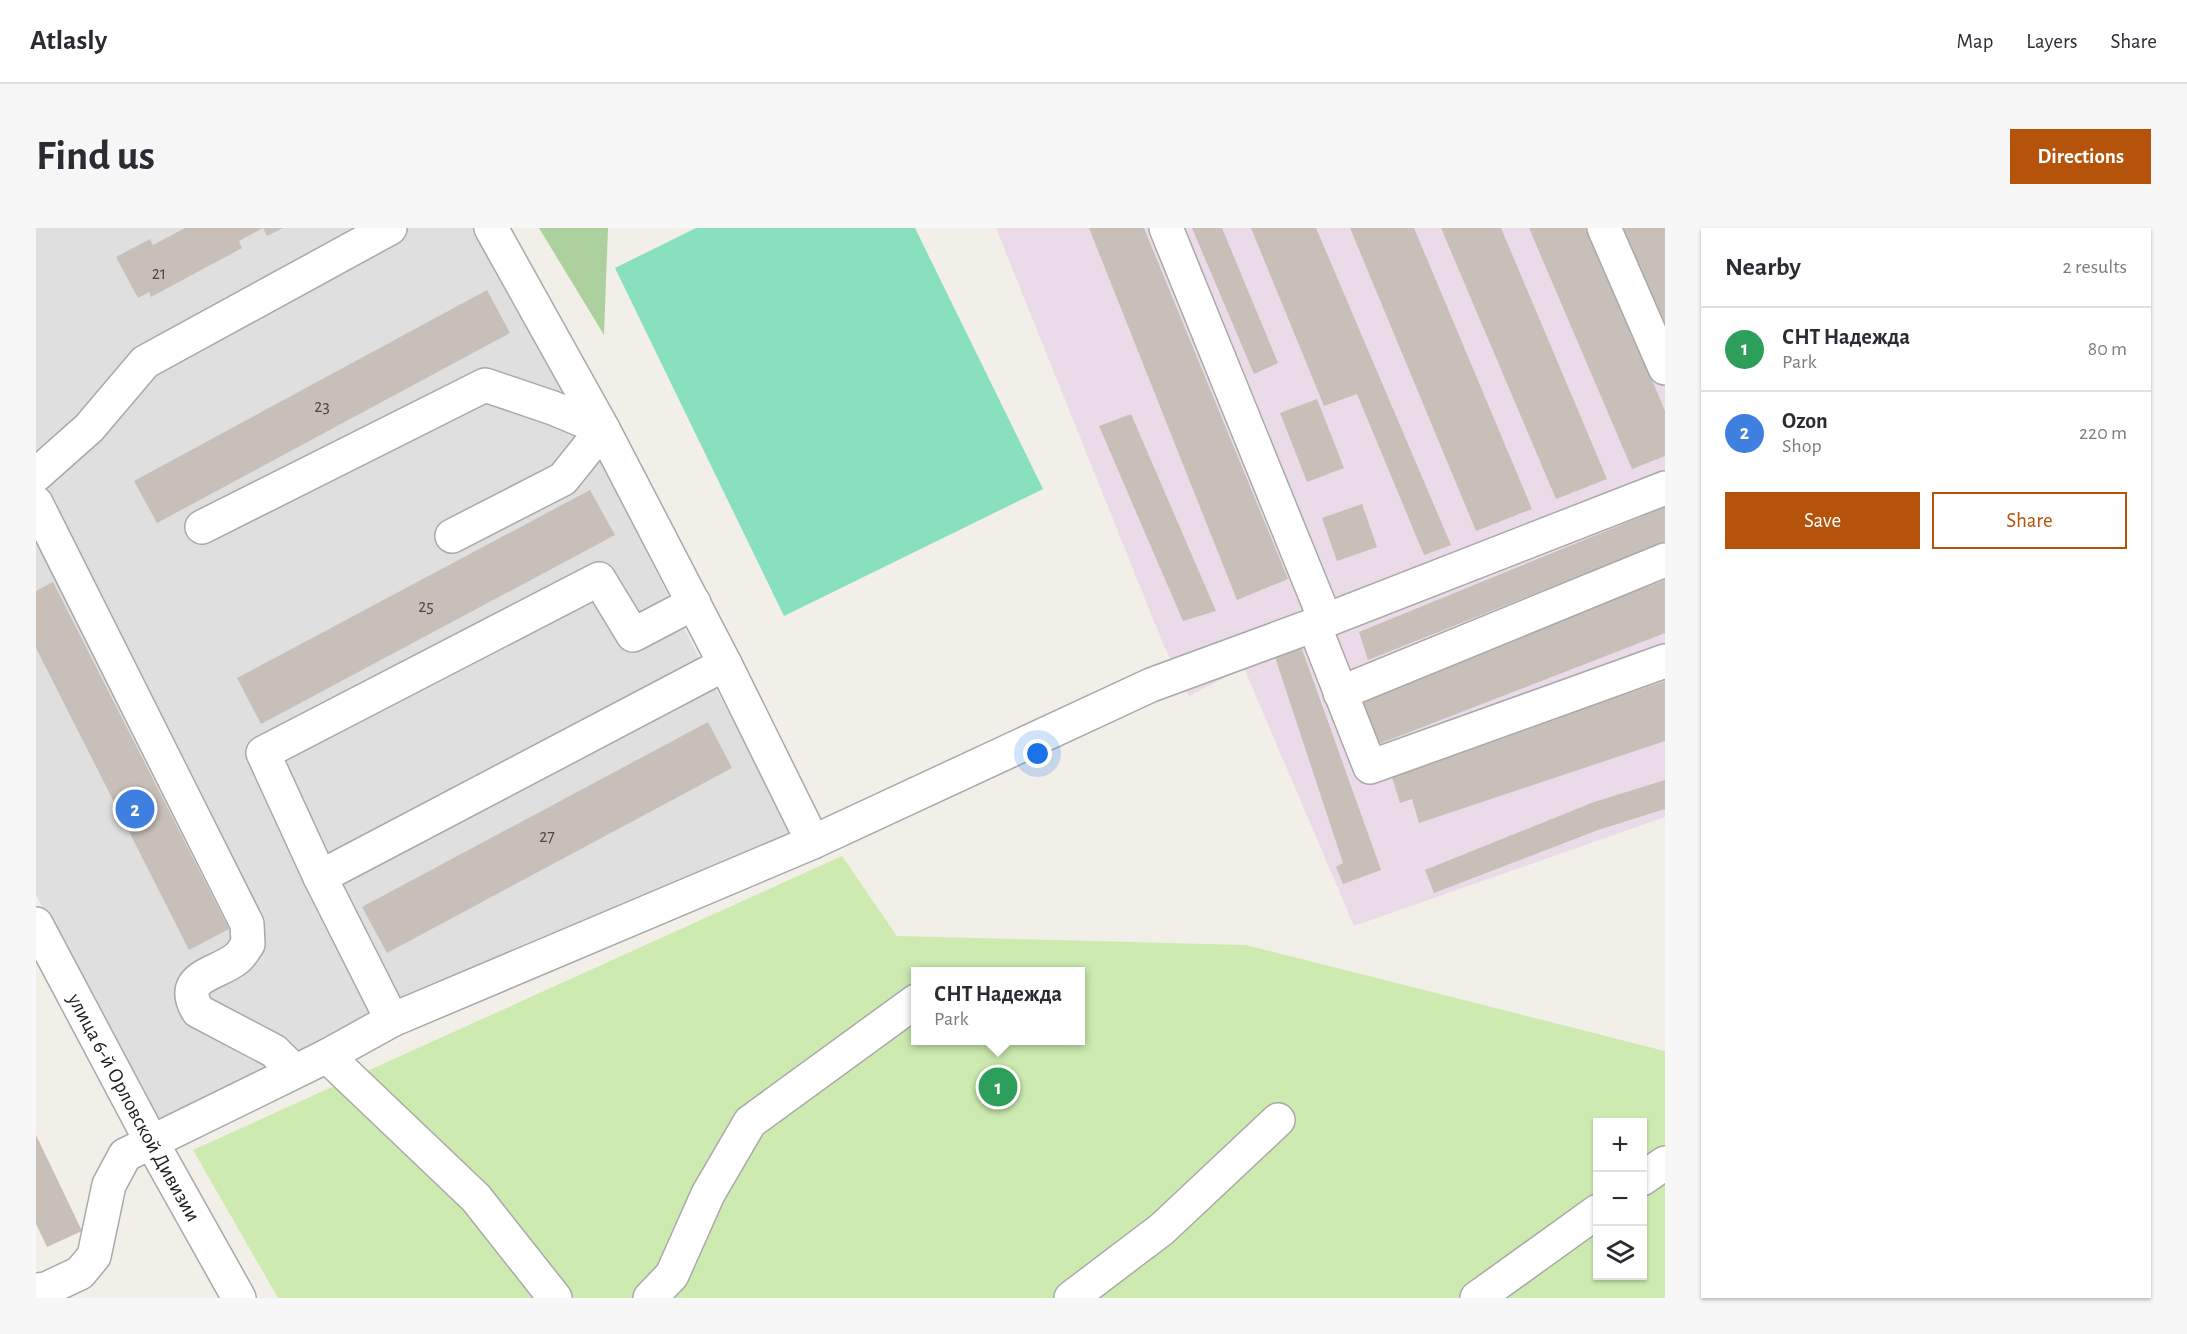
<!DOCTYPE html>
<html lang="en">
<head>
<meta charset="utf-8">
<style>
	body { margin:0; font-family:"Alegreya Sans",sans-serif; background:#f7f7f7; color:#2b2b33 }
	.controls { position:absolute; right:18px; bottom:18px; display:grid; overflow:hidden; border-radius:0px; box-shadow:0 2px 4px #0004 }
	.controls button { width:54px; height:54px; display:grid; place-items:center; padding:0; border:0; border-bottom:2px solid #e1e1e2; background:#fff; color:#2b2b33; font:30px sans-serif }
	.you { position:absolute; left:1002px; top:526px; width:21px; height:21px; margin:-15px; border:4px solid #fff; border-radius:50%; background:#1a73e8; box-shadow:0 0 0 9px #1a73e833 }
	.badge { display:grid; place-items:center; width:39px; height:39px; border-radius:50%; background:#b45309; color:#fff; font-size:20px; font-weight:700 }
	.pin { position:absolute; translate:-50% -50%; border:3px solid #fff; box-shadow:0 2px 6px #0006 }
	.popup { position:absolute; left:875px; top:739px; width:174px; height:78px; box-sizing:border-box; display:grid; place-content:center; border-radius:0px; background:#fff; filter:drop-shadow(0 2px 4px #0005); font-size:20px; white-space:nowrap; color:#7c7c81 }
	.popup b { font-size:22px; color:#2b2b33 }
	.popup::after { content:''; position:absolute; left:50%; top:100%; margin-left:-12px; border:12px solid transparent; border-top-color:#fff }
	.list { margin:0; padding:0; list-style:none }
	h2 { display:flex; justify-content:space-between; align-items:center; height:78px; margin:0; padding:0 24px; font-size:26px }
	h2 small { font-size:20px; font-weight:400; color:#7c7c81 }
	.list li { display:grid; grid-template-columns:39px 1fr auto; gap:18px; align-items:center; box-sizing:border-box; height:84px; padding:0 24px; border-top:2px solid #e1e1e2 }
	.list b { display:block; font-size:22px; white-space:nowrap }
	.list p { margin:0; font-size:20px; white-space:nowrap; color:#7c7c81 }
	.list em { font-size:20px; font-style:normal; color:#7c7c81 }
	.actions { display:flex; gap:12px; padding:18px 24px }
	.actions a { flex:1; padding:14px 0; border:2px solid #b45309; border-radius:0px; text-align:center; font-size:21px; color:#b45309 }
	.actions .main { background:#b45309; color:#fff }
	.icon { flex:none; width:33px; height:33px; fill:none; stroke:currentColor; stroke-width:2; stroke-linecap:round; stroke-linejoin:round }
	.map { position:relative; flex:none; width:1629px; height:1070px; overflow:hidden; border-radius:0px }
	header { display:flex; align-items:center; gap:36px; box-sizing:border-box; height:84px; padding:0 30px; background:#fff; border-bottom:2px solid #e1e1e2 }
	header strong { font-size:28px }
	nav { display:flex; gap:33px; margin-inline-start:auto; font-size:21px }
	.intro { display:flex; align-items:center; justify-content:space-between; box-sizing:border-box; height:144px; padding:0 36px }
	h1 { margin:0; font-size:42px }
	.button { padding:15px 27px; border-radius:0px; background:#b45309; color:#fff; font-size:21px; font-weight:700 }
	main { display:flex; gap:36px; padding:0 36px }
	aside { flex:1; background:#fff; border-radius:0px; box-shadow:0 2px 4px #0004 }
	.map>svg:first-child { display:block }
	.residential { fill:#e0dfdf }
	.industrial { fill:#ebdbe8 }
	.grass { fill:#cdebb0; fill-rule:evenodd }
	.forest { fill:#add19e }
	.pitch { fill:#88e0be }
	.building { fill:#c7bfb8 }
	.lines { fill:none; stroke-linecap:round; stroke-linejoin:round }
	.minor-casing { stroke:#a9a9a9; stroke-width:36 }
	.minor { stroke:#fff; stroke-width:33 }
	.labels { text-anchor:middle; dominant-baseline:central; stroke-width:6; stroke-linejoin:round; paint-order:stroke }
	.number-label { font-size:18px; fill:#4b4948 }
	.street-label { font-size:21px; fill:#222; stroke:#fff }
</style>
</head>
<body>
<header>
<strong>Atlasly</strong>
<nav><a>Map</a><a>Layers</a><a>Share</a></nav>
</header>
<div class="intro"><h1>Find us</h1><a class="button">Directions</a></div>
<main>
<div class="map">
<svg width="1629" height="1070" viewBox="0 0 1629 1070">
	<rect width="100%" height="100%" fill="#f2efe9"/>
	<!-- residential -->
	<path class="residential" d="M0,0h450l223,450 93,160 -636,306 -130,-249z"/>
	<!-- industrial -->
	<path class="industrial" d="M960,0h669v589l-311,109 -110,-258 -55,28 -25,-50z"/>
	<!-- grass -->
	<path class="grass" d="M806,628l55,80 349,9 419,106v247h-1387l-85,-148zM880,744h164v68h-164zM1562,894h44v154h-44z"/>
	<!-- forest -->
	<path class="forest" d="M503,0h69l-4,107z"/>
	<!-- pitch -->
	<path class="pitch" d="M660,0h219l128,261 -259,127 -169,-348z"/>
	<!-- building -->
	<path class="building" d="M149,0h98l-16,8 -4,-8 -24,13 3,7 -91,49 -2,-5 -11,6 -22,-41 34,-18 3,6z
		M1053,0h55l144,351 -51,21z
		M1156,0h30l56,135 -24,11z
		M1215,0h65l135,317 -27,10 -67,-161 -33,12z
		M1314,0h64l118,281 -56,22z
		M1405,0h60l106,251 -51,20z
		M1493,0h59l77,183v45l-33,13z
		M1585,0h44v103z
		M451,62l23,43 -353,190 -23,-42z
		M1281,171l27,69 -37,14 -27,-69z
		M1095,186l85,197 -33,10 -84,-195z
		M554,262l25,45 -354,189 -24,-46z
		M1326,276l15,43 -40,14 -15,-43z
		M1629,279v35l-297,118 -9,-28z
		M1629,352v53l-294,114 -16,-47z
		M17,354l176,347 -40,21 -153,-302v-57z
		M1266,421l79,221 -38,14 -7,-17 7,-4 -68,-206z
		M1629,453v60l-246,82 -7,-24 -12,4 -9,-29z
		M672,494l24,46 -345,185 -25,-46z
		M1629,552v29l-67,21 -164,63 -9,-23 169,-68z
		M0,907l46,96 -35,16 -11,-23z"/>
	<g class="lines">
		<defs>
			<g id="minor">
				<path d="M455,0l112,201 122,235"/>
				<path d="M1130,0l159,391"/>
				<path d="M1568,0l61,140"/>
				<path d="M0,247l53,-47 56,-66 245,-134"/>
				<path d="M0,275l211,421 1,20c-4,5 -7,12 -12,15 -20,16 -59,17 -38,52l76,40 20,20"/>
				<path d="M166,299l283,-142 68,23 50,21 -40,50 -111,57"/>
				<path d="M1278,397l56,142 295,-106"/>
				<path d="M1304,465l325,-133"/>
				<path d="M284,649l-57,-124 336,-174 34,56 61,-32"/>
				<path id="s1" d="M0,696l115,217 88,157"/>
				<path d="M356,792l-72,-143 405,-213 88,178"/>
				<path d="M291,828l149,142 79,100"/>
				<path d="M1606,951l23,-16"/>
				<path d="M0,1062l10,-1 34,-16 14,-17 15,-71 16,-30 202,-99 65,-36 421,-178 338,-157 163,-60 351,-137"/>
				<path d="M614,1070l22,-23 36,-81 42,-72 166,-121"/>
				<path d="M1035,1070l91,-69 116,-109"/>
				<path d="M1441,1070l121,-87"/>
			</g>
		</defs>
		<!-- minor casing -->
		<use href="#minor" class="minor-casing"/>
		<!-- minor -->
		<use href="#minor" class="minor"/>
	</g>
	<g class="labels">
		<!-- number labels -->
		<g class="number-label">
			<text x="123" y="46">21</text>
			<text x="286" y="179">23</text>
			<text x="390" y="379">25</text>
			<text x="511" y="609">27</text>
		</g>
		<!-- street labels -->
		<g class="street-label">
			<text stroke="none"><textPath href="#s1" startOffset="208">улица 6-й Орловской Дивизии</textPath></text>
		</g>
	</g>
</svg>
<div class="controls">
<button>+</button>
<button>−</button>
<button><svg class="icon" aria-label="layers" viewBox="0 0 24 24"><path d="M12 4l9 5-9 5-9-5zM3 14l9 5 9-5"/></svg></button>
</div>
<div class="you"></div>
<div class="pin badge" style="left:962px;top:859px;background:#2e9e5b">1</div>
<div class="popup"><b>СНТ Надежда</b>Park</div>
<div class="pin badge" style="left:99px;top:581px;background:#3f7fe0">2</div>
</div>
<aside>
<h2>Nearby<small>2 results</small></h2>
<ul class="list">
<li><span class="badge" style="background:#2e9e5b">1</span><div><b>СНТ Надежда</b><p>Park</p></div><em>80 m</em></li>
<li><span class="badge" style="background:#3f7fe0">2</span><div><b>Ozon</b><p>Shop</p></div><em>220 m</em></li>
</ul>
<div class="actions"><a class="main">Save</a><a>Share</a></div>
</aside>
</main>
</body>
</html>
